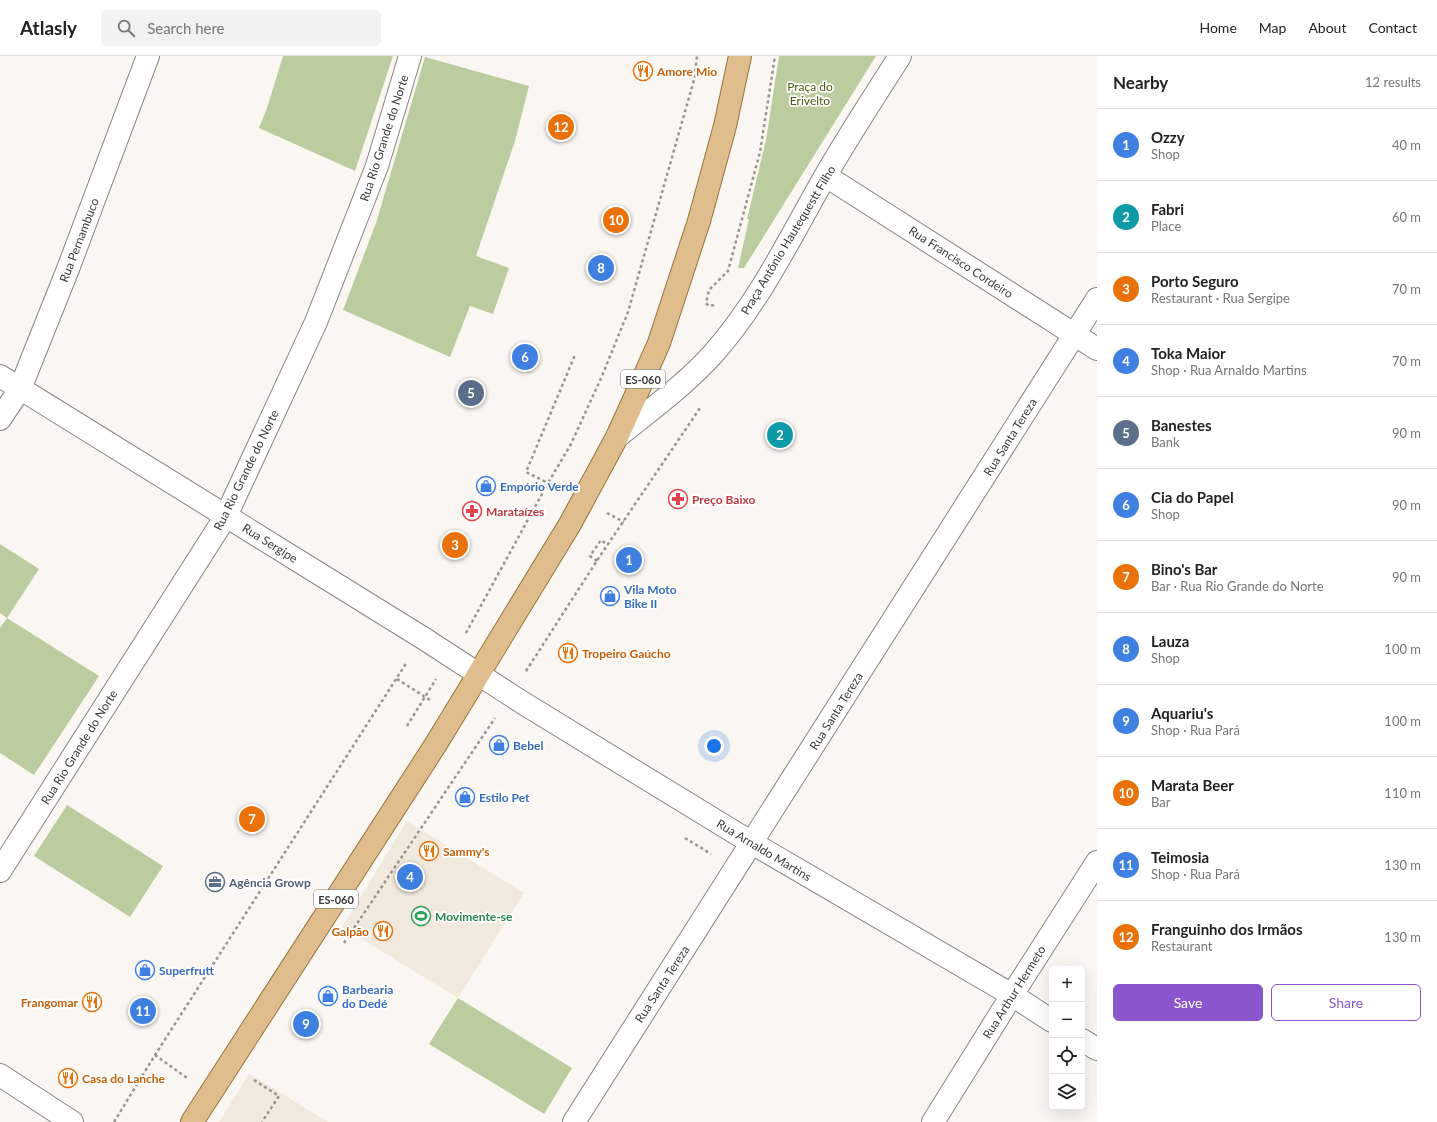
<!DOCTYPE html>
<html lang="en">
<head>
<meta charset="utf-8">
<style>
	body { margin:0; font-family:Lato,sans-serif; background:#f2f2f2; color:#222 }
	.controls { position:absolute; right:12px; bottom:12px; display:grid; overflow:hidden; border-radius:6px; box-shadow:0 4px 16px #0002 }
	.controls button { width:36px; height:36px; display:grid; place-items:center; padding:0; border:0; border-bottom:1px solid #e0e0e0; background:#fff; color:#222; font:20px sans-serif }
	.you { position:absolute; left:714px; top:690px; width:14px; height:14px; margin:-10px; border:3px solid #fff; border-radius:50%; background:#1a73e8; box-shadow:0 0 0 6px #1a73e833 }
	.badge { display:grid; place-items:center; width:26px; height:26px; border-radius:50%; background:#8a55cd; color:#fff; font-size:13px; font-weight:700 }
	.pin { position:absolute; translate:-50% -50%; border:2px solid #fff; box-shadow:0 1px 4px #0006 }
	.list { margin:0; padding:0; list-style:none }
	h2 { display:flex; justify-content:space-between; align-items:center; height:52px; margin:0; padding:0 16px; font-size:17px }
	h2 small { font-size:13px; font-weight:400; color:#767676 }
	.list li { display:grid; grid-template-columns:26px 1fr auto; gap:12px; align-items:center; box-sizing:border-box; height:72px; padding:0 16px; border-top:1px solid #e0e0e0 }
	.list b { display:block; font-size:15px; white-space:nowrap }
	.list p { margin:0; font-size:13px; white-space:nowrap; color:#767676 }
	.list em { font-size:13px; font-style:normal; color:#767676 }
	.actions { display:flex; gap:8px; padding:12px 16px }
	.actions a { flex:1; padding:9px 0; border:1px solid #8a55cd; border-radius:6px; text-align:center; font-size:14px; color:#8a55cd }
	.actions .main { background:#8a55cd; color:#fff }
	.icon { flex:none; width:22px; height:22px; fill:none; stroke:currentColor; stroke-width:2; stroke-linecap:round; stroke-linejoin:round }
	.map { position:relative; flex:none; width:1097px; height:1066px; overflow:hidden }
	header { display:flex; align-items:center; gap:24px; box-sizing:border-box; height:56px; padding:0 20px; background:#fff; border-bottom:1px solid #e0e0e0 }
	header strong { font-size:19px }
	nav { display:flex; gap:22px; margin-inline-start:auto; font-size:14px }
	.search { width:280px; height:36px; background:#f2f2f2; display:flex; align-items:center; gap:10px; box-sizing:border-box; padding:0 14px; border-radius:6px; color:#767676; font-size:15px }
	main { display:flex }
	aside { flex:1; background:#fff }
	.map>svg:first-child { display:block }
	.built { fill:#f2e9de }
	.green { fill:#bbcd9f }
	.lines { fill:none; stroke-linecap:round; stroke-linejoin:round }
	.minor-casing { stroke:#888480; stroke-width:24 }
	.primary-casing { stroke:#97733d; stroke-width:24 }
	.path { stroke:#979491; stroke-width:2.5; stroke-dasharray:3 3; stroke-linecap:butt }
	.minor { stroke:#fff; stroke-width:22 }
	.primary { stroke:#dfbd8c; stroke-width:22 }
	.labels { text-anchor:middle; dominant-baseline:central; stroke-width:3.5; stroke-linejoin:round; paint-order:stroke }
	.shield { fill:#fff; stroke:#767574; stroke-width:1 }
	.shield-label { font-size:11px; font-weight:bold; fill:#3b3a38 }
	.food-label { font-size:12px; font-weight:bold; fill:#c56008; stroke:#fff; text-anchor:start }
	.park-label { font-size:12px; fill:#485c12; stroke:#fff }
	.street-label { font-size:12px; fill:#3b3a38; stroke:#fff }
	.shop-label { font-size:12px; font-weight:bold; fill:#366cbe; stroke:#fff; text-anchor:start }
	.health-label { font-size:12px; font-weight:bold; fill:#be3a42; stroke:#fff; text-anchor:start }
	.service-label { font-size:12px; font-weight:bold; fill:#4e5e75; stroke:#fff; text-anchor:start }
	.leisure-label { font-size:12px; font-weight:bold; fill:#27864d; stroke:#fff; text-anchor:start }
</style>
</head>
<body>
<header>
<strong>Atlasly</strong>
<div class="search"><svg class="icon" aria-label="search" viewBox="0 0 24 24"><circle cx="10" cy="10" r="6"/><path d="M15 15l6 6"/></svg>Search here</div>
<nav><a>Home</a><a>Map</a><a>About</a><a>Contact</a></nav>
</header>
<main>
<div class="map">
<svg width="1097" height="1066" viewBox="0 0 1097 1066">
	<rect width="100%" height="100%" fill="#faf6f2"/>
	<!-- built -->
	<path class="built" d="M407,765l117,72 -66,105 -116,-71z
		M249,1018l11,6 68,42h-109z"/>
	<!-- green -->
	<path class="green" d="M283,0h110l-38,115 -96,-43 8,-20z
		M779,0h97l-132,212h-6l11,-49h-2l19,-79z
		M425,1l104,29 -14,55 -39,115 33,12 -16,46 -23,-8 -20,51 -107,-47 33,-87z
		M0,488l39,25 -32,49 92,58 -65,99 -34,-22v-125l7,-10 -7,-5z
		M67,749l96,61 -33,51 -96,-61z
		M458,942l114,70 -28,46 -115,-70z"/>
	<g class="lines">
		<defs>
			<path id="minor" d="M826,120l271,173
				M0,320l423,262 100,65 229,140 260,152 40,26
				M0,363l20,-30 48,-120 80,-213
				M617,381c33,-27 68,-52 96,-83 46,-52 76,-114 110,-174 24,-42 51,-83 77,-124
				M0,815l226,-355 90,-194 61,-156 33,-110
				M1082,984l15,9
				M0,1019l72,47
				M574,1066l523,-823
				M933,1066l79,-127 85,-133"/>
			<path id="primary" d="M192,1066l244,-378 134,-220 47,-87 19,-42 23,-52 40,-122 26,-95 15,-70"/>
		</defs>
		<!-- minor casing -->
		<use href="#minor" class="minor-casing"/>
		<!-- primary casing -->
		<use href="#primary" class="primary-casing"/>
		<!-- path -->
		<path class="path" d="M714,249l-5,1 -3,-3 3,-13 19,-19 32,-119 15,-96
			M558,432l-10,-5 23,-39 31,-68 26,-64 66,-232 3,-24
			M607,457l17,9
			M597,505l-7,-5 11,-16 7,5
			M466,577l82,-150 -22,-11 49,-117
			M526,615l74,-115 100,-148
			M397,623l33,21
			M407,670l29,-47
			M685,782l26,16
			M344,887l151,-225
			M155,999l32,23
			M254,1024l25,16 -17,26
			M114,1066l41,-67 252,-393"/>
		<!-- minor -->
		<use href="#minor" class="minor"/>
		<!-- primary -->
		<use href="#primary" class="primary"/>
	</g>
	<!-- icons -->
	<defs>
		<symbol id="restaurant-ring" viewBox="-11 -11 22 22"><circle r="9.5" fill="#fff" stroke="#e8710a" stroke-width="1.5"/><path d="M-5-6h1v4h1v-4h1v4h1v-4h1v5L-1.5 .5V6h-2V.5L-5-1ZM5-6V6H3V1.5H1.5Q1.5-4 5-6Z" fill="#e8710a"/></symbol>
		<symbol id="shop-ring" viewBox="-11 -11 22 22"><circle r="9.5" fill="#fff" stroke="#3f7fe0" stroke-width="1.5"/><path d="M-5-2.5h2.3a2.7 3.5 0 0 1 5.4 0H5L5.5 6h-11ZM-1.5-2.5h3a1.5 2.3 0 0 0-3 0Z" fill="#3f7fe0"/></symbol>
		<symbol id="pharmacy-ring" viewBox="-11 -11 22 22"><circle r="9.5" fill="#fff" stroke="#e0444e" stroke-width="1.5"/><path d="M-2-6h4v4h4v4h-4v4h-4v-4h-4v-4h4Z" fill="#e0444e"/></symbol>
		<symbol id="office-ring" viewBox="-11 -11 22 22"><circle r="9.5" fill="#fff" stroke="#5c6f8a" stroke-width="1.5"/><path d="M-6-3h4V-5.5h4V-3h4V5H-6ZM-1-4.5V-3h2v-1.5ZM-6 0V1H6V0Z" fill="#5c6f8a"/></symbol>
		<symbol id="stadium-ring" viewBox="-11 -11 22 22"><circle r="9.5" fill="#fff" stroke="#2e9e5b" stroke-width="1.5"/><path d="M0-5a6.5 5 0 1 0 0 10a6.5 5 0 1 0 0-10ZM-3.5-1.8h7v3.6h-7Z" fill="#2e9e5b"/></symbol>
	</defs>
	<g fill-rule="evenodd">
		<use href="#restaurant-ring" x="632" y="4" width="22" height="22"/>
		<use href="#shop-ring" x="475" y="419" width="22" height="22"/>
		<use href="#pharmacy-ring" x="667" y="432" width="22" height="22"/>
		<use href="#pharmacy-ring" x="461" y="444" width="22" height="22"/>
		<use href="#shop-ring" x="599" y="529" width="22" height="22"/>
		<use href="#restaurant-ring" x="557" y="586" width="22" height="22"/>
		<use href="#shop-ring" x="488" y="678" width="22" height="22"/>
		<use href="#shop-ring" x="454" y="730" width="22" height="22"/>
		<use href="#restaurant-ring" x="418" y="784" width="22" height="22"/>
		<use href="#office-ring" x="204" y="815" width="22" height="22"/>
		<use href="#stadium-ring" x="410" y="849" width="22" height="22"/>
		<use href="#restaurant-ring" x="372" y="864" width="22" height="22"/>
		<use href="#shop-ring" x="134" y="903" width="22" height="22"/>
		<use href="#shop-ring" x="317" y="929" width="22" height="22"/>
		<use href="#restaurant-ring" x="81" y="935" width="22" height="22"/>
		<use href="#restaurant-ring" x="57" y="1011" width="22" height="22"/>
	</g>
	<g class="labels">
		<!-- shield labels -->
		<g class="shield">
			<rect x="621" y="314" width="44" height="18" rx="3"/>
			<rect x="314" y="834" width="44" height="18" rx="3"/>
		</g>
		<g class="shield-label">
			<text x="643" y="323">ES-060</text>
			<text x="336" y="843">ES-060</text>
		</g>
		<!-- food labels -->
		<g class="food-label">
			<text x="657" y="15">Amore Mio</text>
			<text x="582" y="597">Tropeiro Gaúcho</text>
			<text x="443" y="795">Sammy's</text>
			<text x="369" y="875" text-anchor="end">Galpão</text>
			<text x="78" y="946" text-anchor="end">Frangomar</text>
			<text x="82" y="1022">Casa do Lanche</text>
		</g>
		<!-- park labels -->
		<g class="park-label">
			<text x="810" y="30">Praça do<tspan x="810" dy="14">Erivelto</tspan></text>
		</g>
		<!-- street labels -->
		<g class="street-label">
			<text transform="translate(384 82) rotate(-72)">Rua Rio Grande do Norte</text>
			<text transform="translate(79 184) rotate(-69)">Rua Pernambuco</text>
			<text transform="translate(788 184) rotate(-59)">Praça Antônio Hautequestt Filho</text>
			<text transform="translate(961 206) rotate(33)">Rua Francisco Cordeiro</text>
			<text transform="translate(1010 381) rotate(-58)">Rua Santa Tereza</text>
			<text transform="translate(246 414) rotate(-64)">Rua Rio Grande do Norte</text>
			<text transform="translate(270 487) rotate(32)">Rua Sergipe</text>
			<text transform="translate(836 655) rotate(-58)">Rua Santa Tereza</text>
			<text transform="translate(79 691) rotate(-58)">Rua Rio Grande do Norte</text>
			<text transform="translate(764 794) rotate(31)">Rua Arnaldo Martins</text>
			<text transform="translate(662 928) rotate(-57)">Rua Santa Tereza</text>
			<text transform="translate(1014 936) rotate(-58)">Rua Arthur Hermeto</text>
		</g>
		<!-- shop labels -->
		<g class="shop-label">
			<text x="500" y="430">Empório Verde</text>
			<text x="624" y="533">Vila Moto<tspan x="624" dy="14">Bike II</tspan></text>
			<text x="513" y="689">Bebel</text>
			<text x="479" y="741">Estilo Pet</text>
			<text x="159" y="914">Superfrutt</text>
			<text x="342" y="933">Barbearia<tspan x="342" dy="14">do Dedé</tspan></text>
		</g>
		<!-- health labels -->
		<g class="health-label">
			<text x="692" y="443">Preço Baixo</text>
			<text x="486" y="455">Marataízes</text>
		</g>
		<!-- service labels -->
		<g class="service-label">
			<text x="229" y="826">Agência Growp</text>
		</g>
		<!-- leisure labels -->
		<g class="leisure-label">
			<text x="435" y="860">Movimente-se</text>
		</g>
	</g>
</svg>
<div class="controls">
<button>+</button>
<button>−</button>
<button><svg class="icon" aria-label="locate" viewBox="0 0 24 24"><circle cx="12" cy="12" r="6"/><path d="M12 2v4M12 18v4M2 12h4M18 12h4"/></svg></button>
<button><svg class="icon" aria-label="layers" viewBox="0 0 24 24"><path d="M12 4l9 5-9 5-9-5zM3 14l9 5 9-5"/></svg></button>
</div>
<div class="you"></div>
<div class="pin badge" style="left:629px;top:504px;background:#3f7fe0">1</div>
<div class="pin badge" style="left:780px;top:379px;background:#0f9aa8">2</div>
<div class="pin badge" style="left:455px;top:489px;background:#e8710a">3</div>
<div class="pin badge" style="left:410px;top:821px;background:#3f7fe0">4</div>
<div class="pin badge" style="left:471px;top:337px;background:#5c6f8a">5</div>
<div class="pin badge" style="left:525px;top:301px;background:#3f7fe0">6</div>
<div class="pin badge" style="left:252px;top:763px;background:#e8710a">7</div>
<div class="pin badge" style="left:601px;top:212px;background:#3f7fe0">8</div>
<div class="pin badge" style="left:306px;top:968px;background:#3f7fe0">9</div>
<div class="pin badge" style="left:616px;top:164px;background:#e8710a">10</div>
<div class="pin badge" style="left:143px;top:955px;background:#3f7fe0">11</div>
<div class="pin badge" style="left:561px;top:71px;background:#e8710a">12</div>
</div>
<aside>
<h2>Nearby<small>12 results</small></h2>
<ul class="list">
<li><span class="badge" style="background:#3f7fe0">1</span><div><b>Ozzy</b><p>Shop</p></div><em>40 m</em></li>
<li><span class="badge" style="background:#0f9aa8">2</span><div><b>Fabri</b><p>Place</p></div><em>60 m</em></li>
<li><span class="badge" style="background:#e8710a">3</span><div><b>Porto Seguro</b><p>Restaurant · Rua Sergipe</p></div><em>70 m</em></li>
<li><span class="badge" style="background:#3f7fe0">4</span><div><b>Toka Maior</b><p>Shop · Rua Arnaldo Martins</p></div><em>70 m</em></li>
<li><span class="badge" style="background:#5c6f8a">5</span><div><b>Banestes</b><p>Bank</p></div><em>90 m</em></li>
<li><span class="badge" style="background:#3f7fe0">6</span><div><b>Cia do Papel</b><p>Shop</p></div><em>90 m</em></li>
<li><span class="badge" style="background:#e8710a">7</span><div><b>Bino's Bar</b><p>Bar · Rua Rio Grande do Norte</p></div><em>90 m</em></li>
<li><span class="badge" style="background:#3f7fe0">8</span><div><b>Lauza</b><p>Shop</p></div><em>100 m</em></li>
<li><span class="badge" style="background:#3f7fe0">9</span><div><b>Aquariu's</b><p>Shop · Rua Pará</p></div><em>100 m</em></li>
<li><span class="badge" style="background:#e8710a">10</span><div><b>Marata Beer</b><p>Bar</p></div><em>110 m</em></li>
<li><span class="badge" style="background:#3f7fe0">11</span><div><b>Teimosia</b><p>Shop · Rua Pará</p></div><em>130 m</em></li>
<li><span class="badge" style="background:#e8710a">12</span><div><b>Franguinho dos Irmãos</b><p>Restaurant</p></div><em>130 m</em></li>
</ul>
<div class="actions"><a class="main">Save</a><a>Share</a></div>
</aside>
</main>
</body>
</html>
